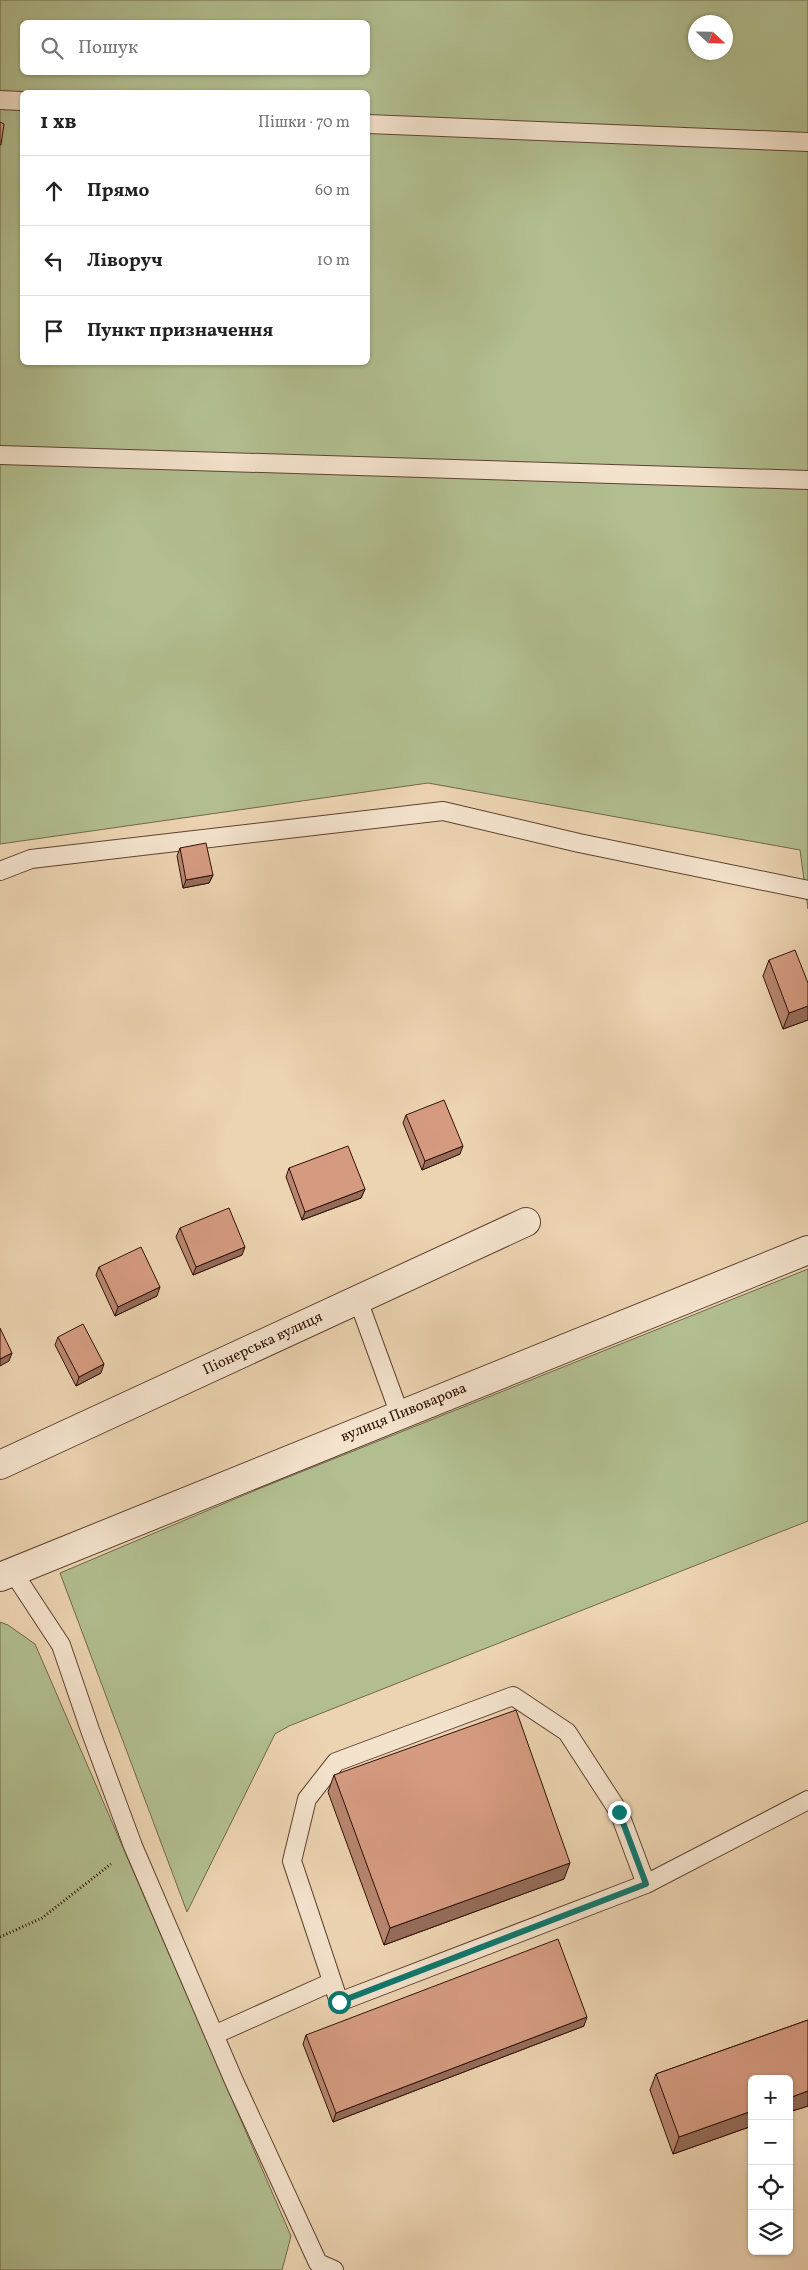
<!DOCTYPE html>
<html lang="uk">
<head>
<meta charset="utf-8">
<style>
	body { margin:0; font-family:Vollkorn,serif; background:#f2f2f2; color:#222 }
	.controls { position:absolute; right:15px; bottom:15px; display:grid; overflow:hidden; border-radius:8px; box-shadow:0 1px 4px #0004 }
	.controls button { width:45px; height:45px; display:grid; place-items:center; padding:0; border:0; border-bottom:1px solid #e0e0e0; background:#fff; color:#222; font:25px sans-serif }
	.compass { position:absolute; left:688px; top:15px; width:45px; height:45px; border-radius:50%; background:#fff; box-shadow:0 1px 4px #0004; rotate:112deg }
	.stop { position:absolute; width:15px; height:15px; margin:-11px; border:4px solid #0f766e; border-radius:50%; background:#fff }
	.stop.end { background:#0f766e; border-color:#fff; box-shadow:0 1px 5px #0008 }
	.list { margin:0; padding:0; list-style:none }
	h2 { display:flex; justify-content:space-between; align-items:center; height:65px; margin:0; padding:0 20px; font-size:21px }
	h2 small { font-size:16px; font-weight:400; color:#767676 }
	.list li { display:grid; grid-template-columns:32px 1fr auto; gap:15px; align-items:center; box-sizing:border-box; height:70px; padding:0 20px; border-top:1px solid #e0e0e0 }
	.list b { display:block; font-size:19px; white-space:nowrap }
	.list em { font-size:16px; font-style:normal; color:#767676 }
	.icon { flex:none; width:28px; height:28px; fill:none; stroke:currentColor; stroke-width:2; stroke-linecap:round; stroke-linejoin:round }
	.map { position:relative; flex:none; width:808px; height:2270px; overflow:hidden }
	.search { position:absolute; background:#fff; box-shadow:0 1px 4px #0004; left:20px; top:20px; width:350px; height:55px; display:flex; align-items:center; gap:12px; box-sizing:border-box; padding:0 18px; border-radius:8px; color:#767676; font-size:19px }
	.panel { position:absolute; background:#fff; box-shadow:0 1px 4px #0004; left:20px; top:90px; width:350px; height:275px; border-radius:8px }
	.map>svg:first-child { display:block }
	.green { fill:#b2be90; stroke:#71684a; fill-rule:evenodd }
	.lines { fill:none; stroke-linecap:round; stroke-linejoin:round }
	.service-casing { stroke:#5f4230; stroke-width:20 }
	.minor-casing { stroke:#5f4230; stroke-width:30 }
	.path { stroke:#301105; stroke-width:3; stroke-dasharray:1 2.5; stroke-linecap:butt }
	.service { stroke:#f3e2cc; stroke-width:18 }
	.minor { stroke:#f3e2cc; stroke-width:28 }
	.wall { fill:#b7856f; stroke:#301105 }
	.shaded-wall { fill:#956c5a; stroke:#301105 }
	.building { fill:#d59b81; stroke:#301105 }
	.route { stroke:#0f766e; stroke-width:6 }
	.labels { text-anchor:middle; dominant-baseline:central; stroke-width:4.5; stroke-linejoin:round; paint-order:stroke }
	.street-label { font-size:15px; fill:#301105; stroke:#f3e2cc }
</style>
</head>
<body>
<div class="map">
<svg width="808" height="2270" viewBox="0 0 808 2270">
	<rect width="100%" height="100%" fill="#ecd3b1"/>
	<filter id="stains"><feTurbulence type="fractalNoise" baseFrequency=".004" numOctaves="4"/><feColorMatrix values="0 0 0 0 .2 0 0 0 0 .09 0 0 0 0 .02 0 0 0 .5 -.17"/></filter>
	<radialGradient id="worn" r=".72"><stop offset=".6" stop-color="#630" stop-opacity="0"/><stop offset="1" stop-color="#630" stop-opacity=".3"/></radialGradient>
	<!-- green -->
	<path class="green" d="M0,0h808v909l-8,-59 -372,-67 -428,61zM22,22h346v50h-346zM696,22h30v30h-30zM22,92h346v270h-346z
		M808,1269v252l-519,205 -14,8 -88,178 -127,-339 196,-83z
		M0,1622l8,3 27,19 256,592 -9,34h-282z"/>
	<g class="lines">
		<defs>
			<path id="service" d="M0,100l22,1
				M368,124l440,18
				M0,455l808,25
				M0,871l31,-12 412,-48 136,32 229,47
				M358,1300l42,115
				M13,1572l48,73 29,85 43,116 101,235 84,182 16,7
				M646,1884l-27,-72 -52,-80 -54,-36 -177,66 -29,37 -15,62 47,141 307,-118 162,-84
				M214,2035l118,-53"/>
			<path id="minor" d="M0,1465l526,-243
				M0,1577l808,-327"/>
		</defs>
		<!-- service casing -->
		<use href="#service" class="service-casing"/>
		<!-- minor casing -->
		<use href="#minor" class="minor-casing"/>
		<!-- path -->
		<path class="path" d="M0,1937l42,-19 69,-54"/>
		<!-- service -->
		<use href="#service" class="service"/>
		<!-- minor -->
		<use href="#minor" class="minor"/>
	</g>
	<!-- wall -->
	<path class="wall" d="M180,848l33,27 -4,8 -26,5 -6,-32z
		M769,960l39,46v14l-25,9 -20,-53z
		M406,1115l54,39 -38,16 -19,-47z
		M289,1168l76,21 -4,9 -59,22 -16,-43z
		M180,1228l62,27 -49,20 -17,-38z
		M99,1267l58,29 -42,20 -19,-41z
		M58,1337l43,36 -25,13 -21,-41z
		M334,1775l230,104 -180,66 -56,-153z
		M808,2020v86l-19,6v-33h-37v47l-79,28 -23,-64 6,-16z
		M584,2026l-251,96 -30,-78 3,-9z"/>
	<!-- shaded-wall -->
	<path class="shaded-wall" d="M213,875l-4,8 -26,5 3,-8z
		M808,1006v14l-25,9 6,-16z
		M463,1146l-3,8 -38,16 3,-9z
		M365,1189l-4,9 -59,22 3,-8z
		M245,1247l-3,8 -49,20 3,-8z
		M160,1287l-3,9 -42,20 3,-9z
		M12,1353l-3,8 -9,5v-7z
		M104,1364l-3,9 -25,13 3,-9z
		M570,1863l-6,16 -180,66 6,-17z
		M587,2017l-3,9 -251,96 3,-9z
		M808,2091v15l-19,6v-14z
		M752,2111v15l-79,28 6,-17z"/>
	<!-- building -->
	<path class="building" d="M0,122l4,2 -3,21h-1z
		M206,843l7,32 -27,5 -6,-32z
		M795,950l13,33v23l-19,7 -20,-53z
		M444,1100l19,46 -38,15 -19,-46z
		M348,1146l17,43 -60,23 -16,-44z
		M229,1208l16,39 -49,20 -16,-39z
		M141,1247l19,40 -42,20 -19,-40z
		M83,1324l21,40 -25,13 -21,-40z
		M0,1328l12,25 -12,6z
		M516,1710l54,153 -180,65 -56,-153z
		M558,1939l29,78 -251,96 -30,-78z
		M808,2020v71l-19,7v-19h-37v32l-73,26 -23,-63z"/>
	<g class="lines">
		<!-- route -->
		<path class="route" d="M339,2002l307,-118 -27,-72"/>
	</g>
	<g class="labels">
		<!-- street labels -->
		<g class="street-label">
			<text transform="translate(263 1344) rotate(-25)">Піонерська вулиця</text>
			<text transform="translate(404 1413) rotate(-22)">вулиця Пивоварова</text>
		</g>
	</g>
	<rect width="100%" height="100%" filter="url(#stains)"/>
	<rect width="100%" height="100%" fill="url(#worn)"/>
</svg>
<div class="controls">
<button>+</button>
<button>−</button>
<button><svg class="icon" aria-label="locate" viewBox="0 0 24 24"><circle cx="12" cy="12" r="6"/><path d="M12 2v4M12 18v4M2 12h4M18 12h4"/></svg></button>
<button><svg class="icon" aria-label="layers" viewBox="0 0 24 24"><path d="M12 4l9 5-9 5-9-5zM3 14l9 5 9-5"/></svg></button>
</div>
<svg class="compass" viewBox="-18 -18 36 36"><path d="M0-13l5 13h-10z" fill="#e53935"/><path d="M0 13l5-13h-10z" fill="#767676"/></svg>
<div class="stop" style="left:339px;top:2002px"></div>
<div class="stop end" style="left:619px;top:1812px"></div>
<div class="search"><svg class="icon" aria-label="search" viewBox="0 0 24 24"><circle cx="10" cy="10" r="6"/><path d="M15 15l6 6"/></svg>Пошук</div>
<section class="panel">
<h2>1 хв<small>Пішки · 70 m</small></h2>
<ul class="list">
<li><svg class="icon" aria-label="ahead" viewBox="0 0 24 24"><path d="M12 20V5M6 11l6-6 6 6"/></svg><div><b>Прямо</b></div><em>60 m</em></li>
<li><svg class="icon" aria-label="left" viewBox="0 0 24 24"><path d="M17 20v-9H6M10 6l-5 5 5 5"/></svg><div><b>Ліворуч</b></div><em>10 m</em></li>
<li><svg class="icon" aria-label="arrive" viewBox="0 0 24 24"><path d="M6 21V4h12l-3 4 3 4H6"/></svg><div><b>Пункт призначення</b></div></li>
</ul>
</section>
</div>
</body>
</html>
